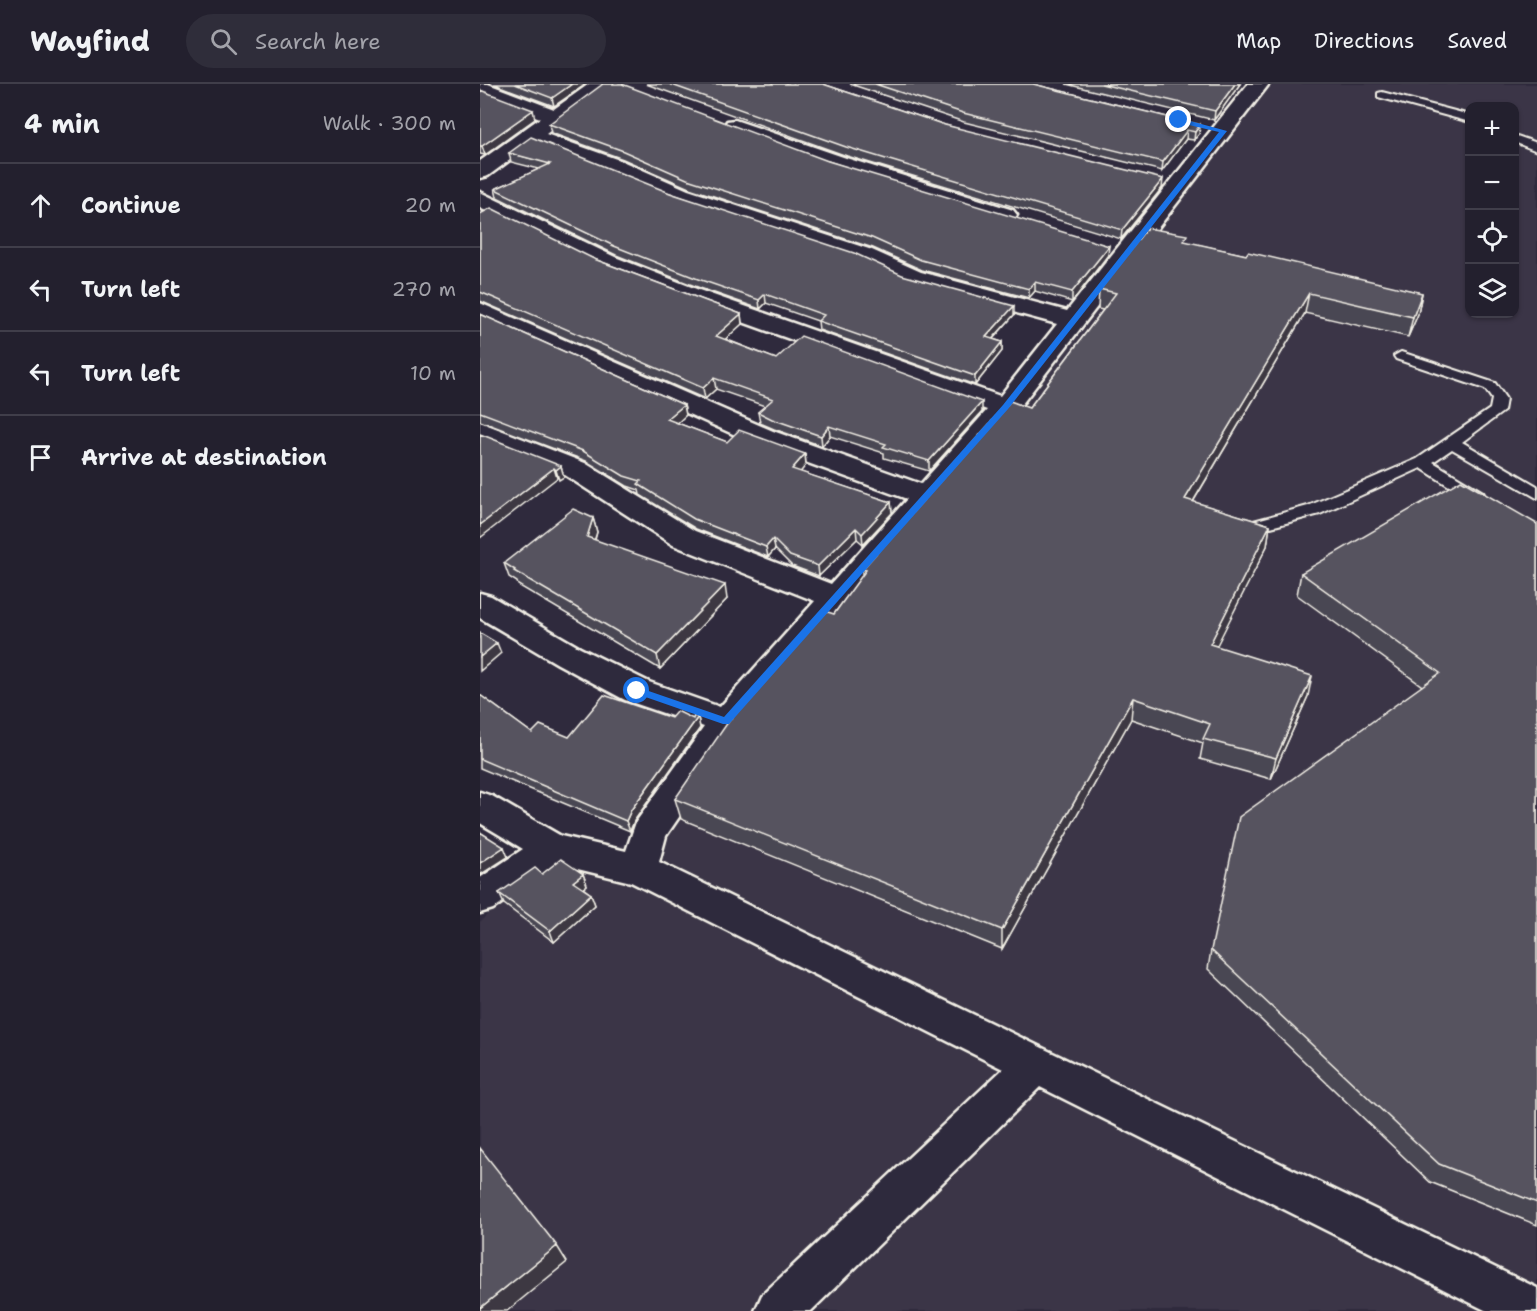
<!DOCTYPE html>
<html lang="en">
<head>
<meta charset="utf-8">
<style>
	body { margin:0; font-family:"Shantell Sans",sans-serif; background:#2f2d3a; color:#f1f3f6 }
	.controls { position:absolute; right:18px; top:18px; display:grid; overflow:hidden; border-radius:12px; box-shadow:0 2px 4px #0004 }
	.controls button { width:54px; height:54px; display:grid; place-items:center; padding:0; border:0; border-bottom:2px solid #403e4a; background:#23202e; color:#f1f3f6; font:30px sans-serif }
	.stop { position:absolute; width:18px; height:18px; margin:-14px; border:4px solid #1a73e8; border-radius:50%; background:#fff }
	.stop.end { background:#1a73e8; border-color:#fff; box-shadow:0 2px 6px #0008 }
	.list { margin:0; padding:0; list-style:none }
	h2 { display:flex; justify-content:space-between; align-items:center; height:78px; margin:0; padding:0 24px; font-size:26px }
	h2 small { font-size:20px; font-weight:400; color:#a3a3aa }
	.list li { display:grid; grid-template-columns:39px 1fr auto; gap:18px; align-items:center; box-sizing:border-box; height:84px; padding:0 24px; border-top:2px solid #403e4a }
	.list b { display:block; font-size:22px; white-space:nowrap }
	.list em { font-size:20px; font-style:normal; color:#a3a3aa }
	.icon { flex:none; width:33px; height:33px; fill:none; stroke:currentColor; stroke-width:2; stroke-linecap:round; stroke-linejoin:round }
	.map { position:relative; flex:none; width:1057px; height:1227px; overflow:hidden }
	header { display:flex; align-items:center; gap:36px; box-sizing:border-box; height:84px; padding:0 30px; background:#23202e; border-bottom:2px solid #403e4a }
	header strong { font-size:28px }
	nav { display:flex; gap:33px; margin-inline-start:auto; font-size:21px }
	.search { width:420px; height:54px; background:#2f2d3a; display:flex; align-items:center; gap:15px; box-sizing:border-box; padding:0 21px; border-radius:33px; color:#a3a3aa; font-size:22px }
	main { display:flex }
	aside { flex:1; background:#23202e }
	.map>svg:first-child { display:block }
	.built { fill:#3b3647; fill-rule:evenodd }
	.lines { fill:none; stroke-linecap:round; stroke-linejoin:round }
	.lane-casing { stroke:#f4f1e8; stroke-width:4 }
	.street-casing { stroke:#f4f1e8; stroke-width:5 }
	.lane { fill:#2f2a3d; fill-rule:evenodd }
	.street { fill:#2f2a3d; fill-rule:evenodd }
	.wall { fill:#4a4752; stroke:#f4f1e8; stroke-width:1.5 }
	.shaded-wall { fill:#3c3942; stroke:#f4f1e8; stroke-width:1.5 }
	.building { fill:#56525f; stroke:#f4f1e8; stroke-width:1.5 }
	.route { fill:#1a73e8 }
</style>
</head>
<body>
<header>
<strong>Wayfind</strong>
<div class="search"><svg class="icon" aria-label="search" viewBox="0 0 24 24"><circle cx="10" cy="10" r="6"/><path d="M15 15l6 6"/></svg>Search here</div>
<nav><a>Map</a><a>Directions</a><a>Saved</a></nav>
</header>
<main>
<aside>
<h2>4 min<small>Walk · 300 m</small></h2>
<ul class="list">
<li><svg class="icon" aria-label="ahead" viewBox="0 0 24 24"><path d="M12 20V5M6 11l6-6 6 6"/></svg><div><b>Continue</b></div><em>20 m</em></li>
<li><svg class="icon" aria-label="left" viewBox="0 0 24 24"><path d="M17 20v-9H6M10 6l-5 5 5 5"/></svg><div><b>Turn left</b></div><em>270 m</em></li>
<li><svg class="icon" aria-label="left" viewBox="0 0 24 24"><path d="M17 20v-9H6M10 6l-5 5 5 5"/></svg><div><b>Turn left</b></div><em>10 m</em></li>
<li><svg class="icon" aria-label="arrive" viewBox="0 0 24 24"><path d="M6 21V4h12l-3 4 3 4H6"/></svg><div><b>Arrive at destination</b></div></li>
</ul>
</aside>
<div class="map">
<svg width="1057" height="1227" viewBox="0 0 1057 1227">
	<rect width="100%" height="100%" fill="#2f2a3d"/>
	<filter id="ink" filterUnits="userSpaceOnUse"><feTurbulence type="fractalNoise" baseFrequency=".0167" numOctaves="2"/><feDisplacementMap in="SourceGraphic" scale="12" xChannelSelector="R" yChannelSelector="G"/><feConvolveMatrix kernelMatrix="1 2 1 2 8 2 1 2 1" color-interpolation-filters="sRGB"/></filter>
	<g filter="url(#ink)">
		<!-- built -->
		<path class="built" d="M777,0h280v1227h-1057v-389l51,-52 141,-39zM990,22h44v208h-44z"/>
		<g class="lines">
			<defs>
				<path id="lane" d="M902,8l88,23v7l-92,-25v-4z
					M1034,51l23,8v8l-23,-9z
					M921,268l94,31 11,16 -2,12 -42,31 75,44v12l-85,-49 -19,13 50,30 2,4 -2,4h-12l-50,-32 -101,46 -68,18 -6,-1 -2,-4 2,-4 62,-17 109,-47 73,-50 2,-10 -7,-10 -89,-30 -2,-3z"/>
				<path id="street" d="M0,0h8l66,25 35,-25h23l-66,50 76,27 66,29 184,60 49,22 146,39 181,-227h21l-254,329 -277,318 -72,105 -7,26 878,426v23h-50l-447,-224 -229,224h-56l7,-16 241,-226 -372,-187 -74,-18 -64,45 -13,4v-35l43,-29 -43,-26v-31l12,4 69,40 65,15 10,-29 68,-95 -79,-27 -67,-36 -78,-46v-25l11,3 89,52 69,34 71,25 95,-106 -142,-56 -108,-70 -85,-34v-19l105,41 110,68 136,53 76,-85 -154,-56 -273,-123v-17l293,128 148,53 66,-74 -306,-110 -84,-33 -117,-59v-16l135,65 84,33 301,106 57,-72 -154,-42 -47,-22 -184,-60 -66,-29 -73,-28 -45,33 -8,2v-17l60,-43 -60,-23z
					M255,36l111,38 167,52 4,5 -4,5 -8,2 -8,-2 -167,-52 -103,-37 -3,-5 3,-5z"/>
			</defs>
			<!-- lane casing -->
			<use href="#lane" class="lane-casing"/>
			<!-- street casing -->
			<use href="#street" class="street-casing"/>
			<!-- lane -->
			<use href="#lane" class="lane"/>
			<!-- street -->
			<use href="#street" class="street"/>
		</g>
		<!-- wall -->
		<path class="wall" d="M14,0h92l-32,22z
			M166,0h177l122,41 217,63 -41,51 -274,-83z
			M370,0h183l167,41 -1,9 -5,6 -8,-1 -24,32 -198,-49z
			M586,0h174l-26,36z
			M0,6l55,29 -50,36 -5,-1z
			M69,40l279,37 280,94 -36,47 -37,-11 -6,7 -107,-28 -49,-22 -184,-60 -66,-29 -72,-26z
			M29,69l161,40 344,122 -21,24 9,3v9l-27,34 -156,-55 -1,-9 -52,-18 -6,6 -60,-21 -84,-33 -119,-58 -2,-8 44,-20 -28,-7z
			M0,130l114,45 147,55 1,10 -17,15 51,20 206,53 -53,59 -45,-13v-5l-54,-17 -8,10 -48,-17 -14,-6 -2,-11 7,-6 -49,-17 -11,10 -225,-98z
			M706,158l236,51 -4,21 -10,23 -103,-24 -112,189 77,23 -3,21 -51,100 92,50 -37,83 -71,-20 3,-16 -72,-24 -129,230 -321,-130 -6,-20 159,-185 28,-38v-7l167,-161 74,-98 -5,-1 1,-20z
			M0,230l204,91 2,10 -9,8 50,19 78,12 1,11 -6,7 91,30 1,11 -29,31 -6,-5 -38,37 -27,-10 -17,-17 -7,8 -72,-28 -56,-34 -1,-5 -12,-4 -41,-25 -106,-40z
			M113,434l4,14 -2,8 132,59 -67,70 -142,-84 -1,-3 -8,-5 -5,-14z
			M1057,440v701l-107,-43 -222,-213 3,-19 211,-264 -125,-91 4,-22z
			M0,611l52,38 37,4 102,-19 22,1 5,-2 2,11 -66,93 -4,10 -150,-63z
			M62,790h41l4,11 -4,3 8,6 4,11 -41,37 -50,-38 -5,-11z"/>
		<!-- shaded-wall -->
		<path class="shaded-wall" d="M92,0h14l-32,22 -2,-8z
			M755,0h5l-26,36 1,-9z
			M53,26l2,9 -50,36 -3,-9z
			M720,41l-1,9 -5,6 1,-8z
			M707,46l-1,9 -24,32 1,-9z
			M683,95l-1,9 -41,51 1,-9z
			M629,162l-1,9 -36,47v-10z
			M555,198v9l-6,7v-9z
			M829,209l-4,20 -123,207 3,-21z
			M942,209l-4,21 -10,23 5,-20z
			M285,210l1,9 -6,6 -1,-9z
			M534,222v9l-28,31v-9z
			M261,230l1,10 -24,22 -2,-10z
			M522,258v9l-27,34v-9z
			M234,294l2,11 -11,10 -2,-11z
			M502,318v10l-53,59v-10z
			M204,321l2,10 -16,15 -3,-11z
			M349,342l1,10 -8,10 -1,-10z
			M325,370l1,11 -12,15 -2,-11z
			M81,382l3,11 -5,3 -3,-10z
			M74,384l3,10 -77,60v-13z
			M411,418l1,11 -29,31 -1,-10z
			M113,434l4,14 -6,19 -4,-14z
			M790,441l-3,21 -60,119 3,-21z
			M376,444l1,11 -38,37 -1,-10z
			M293,455l2,10 -7,8 -2,-10z
			M245,501l2,14 -67,70 -3,-14z
			M17,559l4,10 -21,18v-14z
			M832,592l-4,20 -37,83 5,-21z
			M653,614l-2,21 -129,230v-19z
			M218,633l2,11 -66,93 -4,10 -4,-10 5,-11z
			M24,763l4,10 -28,18v-12z
			M103,790l4,11 -9,8 -5,-11z
			M111,810l4,11 -41,37 -4,-11z
			M77,1162l10,16 -60,49h-27v-3z"/>
		<!-- building -->
		<path class="building" d="M35,0h57l-20,14z
			M123,0h19l206,77 281,85 -37,46 -37,-10 -6,7 -108,-29 -49,-22 -185,-59 -66,-29 -72,-26z
			M189,0h154l122,41 218,54 -41,51 -276,-83z
			M395,0h158l167,41 -5,7 -8,-2 -24,32 -200,-49z
			M621,0h134l-20,27z
			M0,6l53,20 -51,36h-2z
			M51,53l139,56 184,60 48,22 112,31 -28,31 16,5 -27,34 -157,-55 6,-6 -59,-21 -6,6 -61,-21 -84,-33 -119,-57 55,-25 -41,-11z
			M11,124l103,51 147,55 -25,22 60,23 25,-23 181,66 -53,59 -46,-14 3,-3 -57,-18 -8,10 -49,-17 -14,-7 15,-13 -59,-21 -11,10 -223,-96v-78z
			M667,144l40,7 -3,6 62,14 2,-3 174,41 -9,24 -104,-24 -124,206 85,26 -60,119 102,32 -36,82 -73,-19 7,-15 -77,-26 -131,232 -327,-131 60,-87 90,-101 9,3 32,-44 -4,-1 148,-168 19,7 87,-115 -17,-4z
			M0,230l204,91 -17,14 60,23 12,-12 66,24 -13,15 99,33 -29,32 -6,-6 -38,38 -28,-10 -17,-17 -7,8 -72,-28 -56,-35 3,-3 -17,-5 -41,-25 -103,-39z
			M0,350l81,32 -5,4 -2,-2 -74,57z
			M981,396l76,44v679l-98,-39 -228,-214 28,-133 201,-144 -139,-100z
			M93,425l20,9 -6,19 138,48 -68,70 -143,-84 1,-1 -11,-7z
			M0,549l17,10 -17,14z
			M0,611l52,38 8,-8 29,12 35,-42 67,23 6,-7 16,8 1,-3 4,1 -67,93 -5,11 -146,-62z
			M0,748l24,15 -24,16z
			M81,775l22,15 -10,8 18,12 -41,37 -51,-38 36,-25 7,6z
			M0,1064l77,98 -77,62z"/>
	</g>
	<!-- route -->
	<path class="route" d="M699,34l48,13 -219,278 -279,315h-6l-89,-31v-5l3,-1 87,30 279,-312 216,-273 -43,-10z"/>
</svg>
<div class="controls">
<button>+</button>
<button>−</button>
<button><svg class="icon" aria-label="locate" viewBox="0 0 24 24"><circle cx="12" cy="12" r="6"/><path d="M12 2v4M12 18v4M2 12h4M18 12h4"/></svg></button>
<button><svg class="icon" aria-label="layers" viewBox="0 0 24 24"><path d="M12 4l9 5-9 5-9-5zM3 14l9 5 9-5"/></svg></button>
</div>
<div class="stop" style="left:157px;top:607px"></div>
<div class="stop end" style="left:699px;top:36px"></div>
</div>
</main>
</body>
</html>
